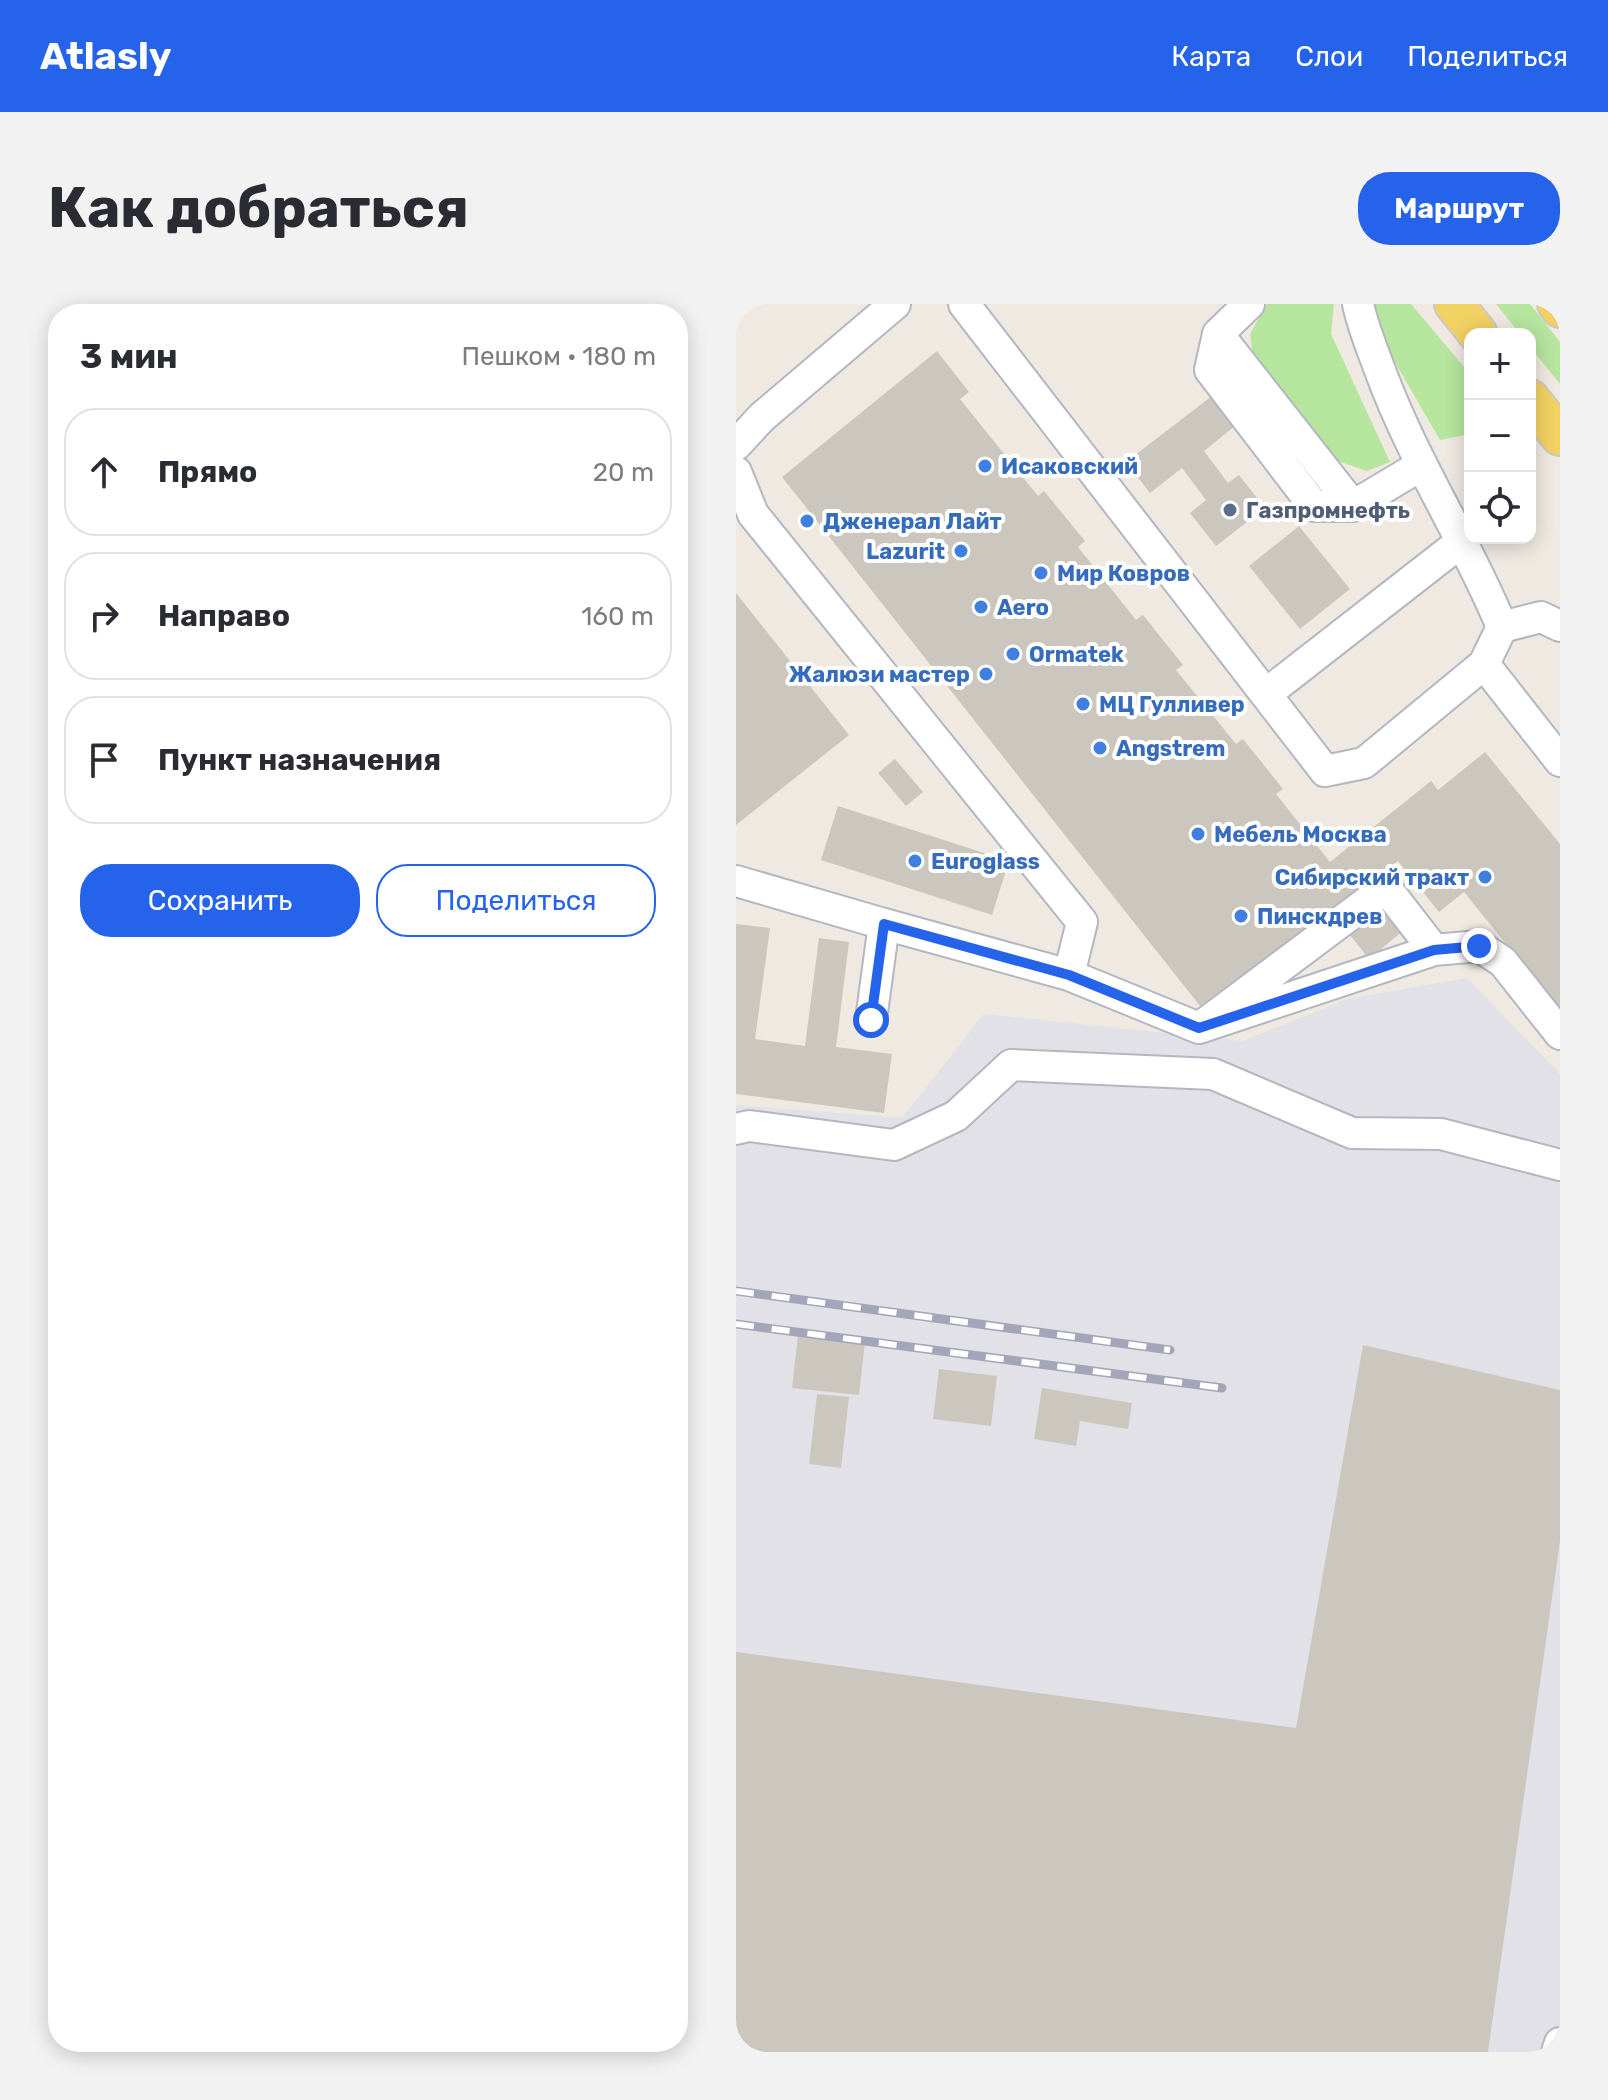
<!DOCTYPE html>
<html lang="ru">
<head>
<meta charset="utf-8">
<style>
	body { margin:0; font-family:Rubik,sans-serif; background:#f2f2f3; color:#2b2b33 }
	.controls { position:absolute; right:24px; top:24px; display:grid; overflow:hidden; border-radius:16px; box-shadow:0 4px 20px #0003 }
	.controls button { width:72px; height:72px; display:grid; place-items:center; padding:0; border:0; border-bottom:2px solid #e1e1e2; background:#fff; color:#2b2b33; font:40px sans-serif }
	.stop { position:absolute; width:24px; height:24px; margin:-18px; border:6px solid #2563eb; border-radius:50%; background:#fff }
	.stop.end { background:#2563eb; border-color:#fff; box-shadow:0 2px 8px #0008 }
	.list { margin:0; padding:0; list-style:none }
	h2 { display:flex; justify-content:space-between; align-items:center; height:104px; margin:0; padding:0 32px; font-size:34px }
	h2 small { font-size:26px; font-weight:400; color:#7c7c81 }
	.list li { display:grid; grid-template-columns:52px 1fr auto; gap:24px; align-items:center; box-sizing:border-box; height:128px; margin:0 16px 16px; padding:0 16px; border:2px solid #e1e1e2; border-radius:32px }
	.list b { display:block; font-size:30px; white-space:nowrap }
	.list em { font-size:26px; font-style:normal; color:#7c7c81 }
	.actions { display:flex; gap:16px; padding:24px 32px }
	.actions a { flex:1; padding:18px 0; border:2px solid #2563eb; border-radius:32px; text-align:center; font-size:28px; color:#2563eb }
	.actions .main { background:#2563eb; color:#fff }
	.icon { flex:none; width:44px; height:44px; fill:none; stroke:currentColor; stroke-width:2; stroke-linecap:round; stroke-linejoin:round }
	.map { position:relative; flex:none; width:824px; height:1748px; overflow:hidden; border-radius:32px }
	header { display:flex; align-items:center; gap:48px; box-sizing:border-box; height:112px; padding:0 40px; background:#2563eb; color:#fff }
	header strong { font-size:38px }
	nav { display:flex; gap:44px; margin-inline-start:auto; font-size:28px }
	.intro { display:flex; align-items:center; justify-content:space-between; box-sizing:border-box; height:192px; padding:0 48px }
	h1 { margin:0; font-size:56px }
	.button { padding:20px 36px; border-radius:32px; background:#2563eb; color:#fff; font-size:28px; font-weight:700 }
	main { display:flex; gap:48px; padding:0 48px }
	aside { flex:1; background:#fff; border-radius:32px; box-shadow:0 4px 20px #0003 }
	.map>svg:first-child { display:block }
	.industrial { fill:#e3e1e8 }
	.green { fill:#b6e59e }
	.building { fill:#cbc7bf }
	.lines { fill:none; stroke-linecap:round; stroke-linejoin:round }
	.minor-casing { stroke:#b4b7c1; stroke-width:34 }
	.major-casing { stroke:#c9c9c9; stroke-width:42 }
	.minor { stroke:#fff; stroke-width:30 }
	.major { stroke:#f2d163; stroke-width:38 }
	.rail-casing { stroke:#a3a6b8; stroke-width:9 }
	.rail { stroke:#fff; stroke-width:6; stroke-dasharray:18; stroke-linecap:butt }
	.route { stroke:#2563eb; stroke-width:10 }
	.shop-dot { fill:#3f7fe0; stroke:#fff; stroke-width:3 }
	.service-dot { fill:#5c6f8a; stroke:#fff; stroke-width:3 }
	.labels { text-anchor:middle; dominant-baseline:central; stroke-width:8; stroke-linejoin:round; paint-order:stroke }
	.shop-label { font-size:22px; font-weight:bold; fill:#366cbe; stroke:#fff; text-anchor:start }
	.service-label { font-size:22px; font-weight:bold; fill:#4e5e75; stroke:#fff; text-anchor:start }
</style>
</head>
<body>
<header>
<strong>Atlasly</strong>
<nav><a>Карта</a><a>Слои</a><a>Поделиться</a></nav>
</header>
<div class="intro"><h1>Как добраться</h1><a class="button">Маршрут</a></div>
<main>
<aside>
<h2>3 мин<small>Пешком · 180 m</small></h2>
<ul class="list">
<li><svg class="icon" aria-label="ahead" viewBox="0 0 24 24"><path d="M12 20V5M6 11l6-6 6 6"/></svg><div><b>Прямо</b></div><em>20 m</em></li>
<li><svg class="icon" aria-label="right" viewBox="0 0 24 24"><path d="M7 20v-9h11M14 6l5 5-5 5"/></svg><div><b>Направо</b></div><em>160 m</em></li>
<li><svg class="icon" aria-label="arrive" viewBox="0 0 24 24"><path d="M6 21V4h12l-3 4 3 4H6"/></svg><div><b>Пункт назначения</b></div></li>
</ul>
<div class="actions"><a class="main">Сохранить</a><a>Поделиться</a></div>
</aside>
<div class="map">
<svg width="824" height="1748" viewBox="0 0 824 1748">
	<rect width="100%" height="100%" fill="#efe9e1"/>
	<!-- industrial -->
	<path class="industrial" d="M731,674l93,96v978h-824v-947l166,13 82,-104 259,27 104,-42z"/>
	<!-- green -->
	<path class="green" d="M531,0h67l-3,30 59,128 -23,9 -41,-14 -71,-87 -5,-36z
		M635,0h40l59,70v60l-30,6 -59,-102z
		M760,0h34l30,38v42l-30,-37v-13h-10z"/>
	<!-- building -->
	<path class="building" d="M201,47l32,41 -9,7 78,97 6,-5 41,50 -7,6 58,73 7,-5 40,50 -7,5 60,74 7,-5 40,50 -7,5 54,68 101,-81 7,9 47,-38 75,92v167l-96,-119 -25,20 -41,-51 -198,145 -418,-529z
		M476,92l23,30 -31,25 24,32 11,-8 26,33 -49,38 -26,-33 16,-13 -24,-32 -32,25 -24,-31z
		M563,222l51,63 -50,40 -51,-63z
		M0,289l113,142 -113,90z
		M159,455l28,33 -17,14 -28,-33z
		M102,502l171,55 -17,54 -171,-55z
		M649,603l19,23 -35,29 -19,-24z
		M0,620l34,4 -15,111 50,7 14,-108 30,4 -13,105 56,7 -8,59 -148,-19z
		M62,1031l67,7 -6,53 -67,-7z
		M627,1041l197,45v151l-72,511h-752v-400l560,76z
		M203,1065l58,7 -6,50 -58,-7z
		M306,1084l90,15 -4,26 -48,-8 -4,25 -42,-7z
		M81,1090l32,3 -8,71 -32,-4z"/>
	<g class="lines">
		<defs>
			<path id="minor" d="M228,0l361,467 39,-8 120,-99 18,-37c-36,-87 -88,-165 -121,-254 -8,-22 -18,-45 -23,-69
				M513,0l-31,30 135,172 67,-40
				M482,30l-8,36 104,136h39
				M0,141l26,-28 133,-113
				M0,168l17,42 329,408 -13,53
				M766,323l39,-10 19,9
				M748,360l76,97
				M530,390l195,-152
				M0,577l148,43
				M698,646l45,-4 24,16 57,72
				M135,716l13,-96 185,51 130,53 235,-78 -48,-62 -187,140
				M0,825l13,-3 145,19 62,-29 55,-51 202,9 139,59 89,1 119,31
				M821,1748l3,-9"/>
			<path id="major" d="M718,0l24,30
				M821,0l3,4
				M794,95l30,37"/>
		</defs>
		<!-- minor casing -->
		<use href="#minor" class="minor-casing"/>
		<!-- major casing -->
		<use href="#major" class="major-casing"/>
		<!-- minor -->
		<use href="#minor" class="minor"/>
		<!-- major -->
		<use href="#major" class="major"/>
		<defs>
			<path id="rail" d="M0,987l434,59
				M0,1020l486,64"/>
		</defs>
		<!-- rail casing -->
		<use href="#rail" class="rail-casing"/>
		<!-- rail -->
		<use href="#rail" class="rail"/>
	</g>
	<g class="lines">
		<!-- route -->
		<path class="route" d="M135,716l13,-96 185,51 130,53 235,-78 45,-4"/>
	</g>
	<!-- markers -->
	<g class="shop-dot">
		<circle cx="249" cy="162" r="8"/>
		<circle cx="71" cy="217" r="8"/>
		<circle cx="225" cy="247" r="8"/>
		<circle cx="305" cy="269" r="8"/>
		<circle cx="245" cy="303" r="8"/>
		<circle cx="277" cy="350" r="8"/>
		<circle cx="250" cy="370" r="8"/>
		<circle cx="347" cy="400" r="8"/>
		<circle cx="364" cy="444" r="8"/>
		<circle cx="462" cy="530" r="8"/>
		<circle cx="179" cy="557" r="8"/>
		<circle cx="749" cy="573" r="8"/>
		<circle cx="505" cy="612" r="8"/>
	</g>
	<circle class="service-dot" cx="494" cy="206" r="8"/>
	<g class="labels">
		<!-- shop labels -->
		<g class="shop-label">
			<text x="265" y="162">Исаковский</text>
			<text x="87" y="217">Дженерал Лайт</text>
			<text x="209" y="247" text-anchor="end">Lazurit</text>
			<text x="321" y="269">Мир Ковров</text>
			<text x="261" y="303">Aero</text>
			<text x="293" y="350">Ormatek</text>
			<text x="234" y="370" text-anchor="end">Жалюзи мастер</text>
			<text x="363" y="400">МЦ Гулливер</text>
			<text x="380" y="444">Angstrem</text>
			<text x="478" y="530">Мебель Москва</text>
			<text x="195" y="557">Euroglass</text>
			<text x="733" y="573" text-anchor="end">Сибирский тракт</text>
			<text x="521" y="612">Пинскдрев</text>
		</g>
		<!-- service labels -->
		<g class="service-label">
			<text x="510" y="206">Газпромнефть</text>
		</g>
	</g>
</svg>
<div class="controls">
<button>+</button>
<button>−</button>
<button><svg class="icon" aria-label="locate" viewBox="0 0 24 24"><circle cx="12" cy="12" r="6"/><path d="M12 2v4M12 18v4M2 12h4M18 12h4"/></svg></button>
</div>
<div class="stop" style="left:135px;top:716px"></div>
<div class="stop end" style="left:743px;top:642px"></div>
</div>
</main>
</body>
</html>
